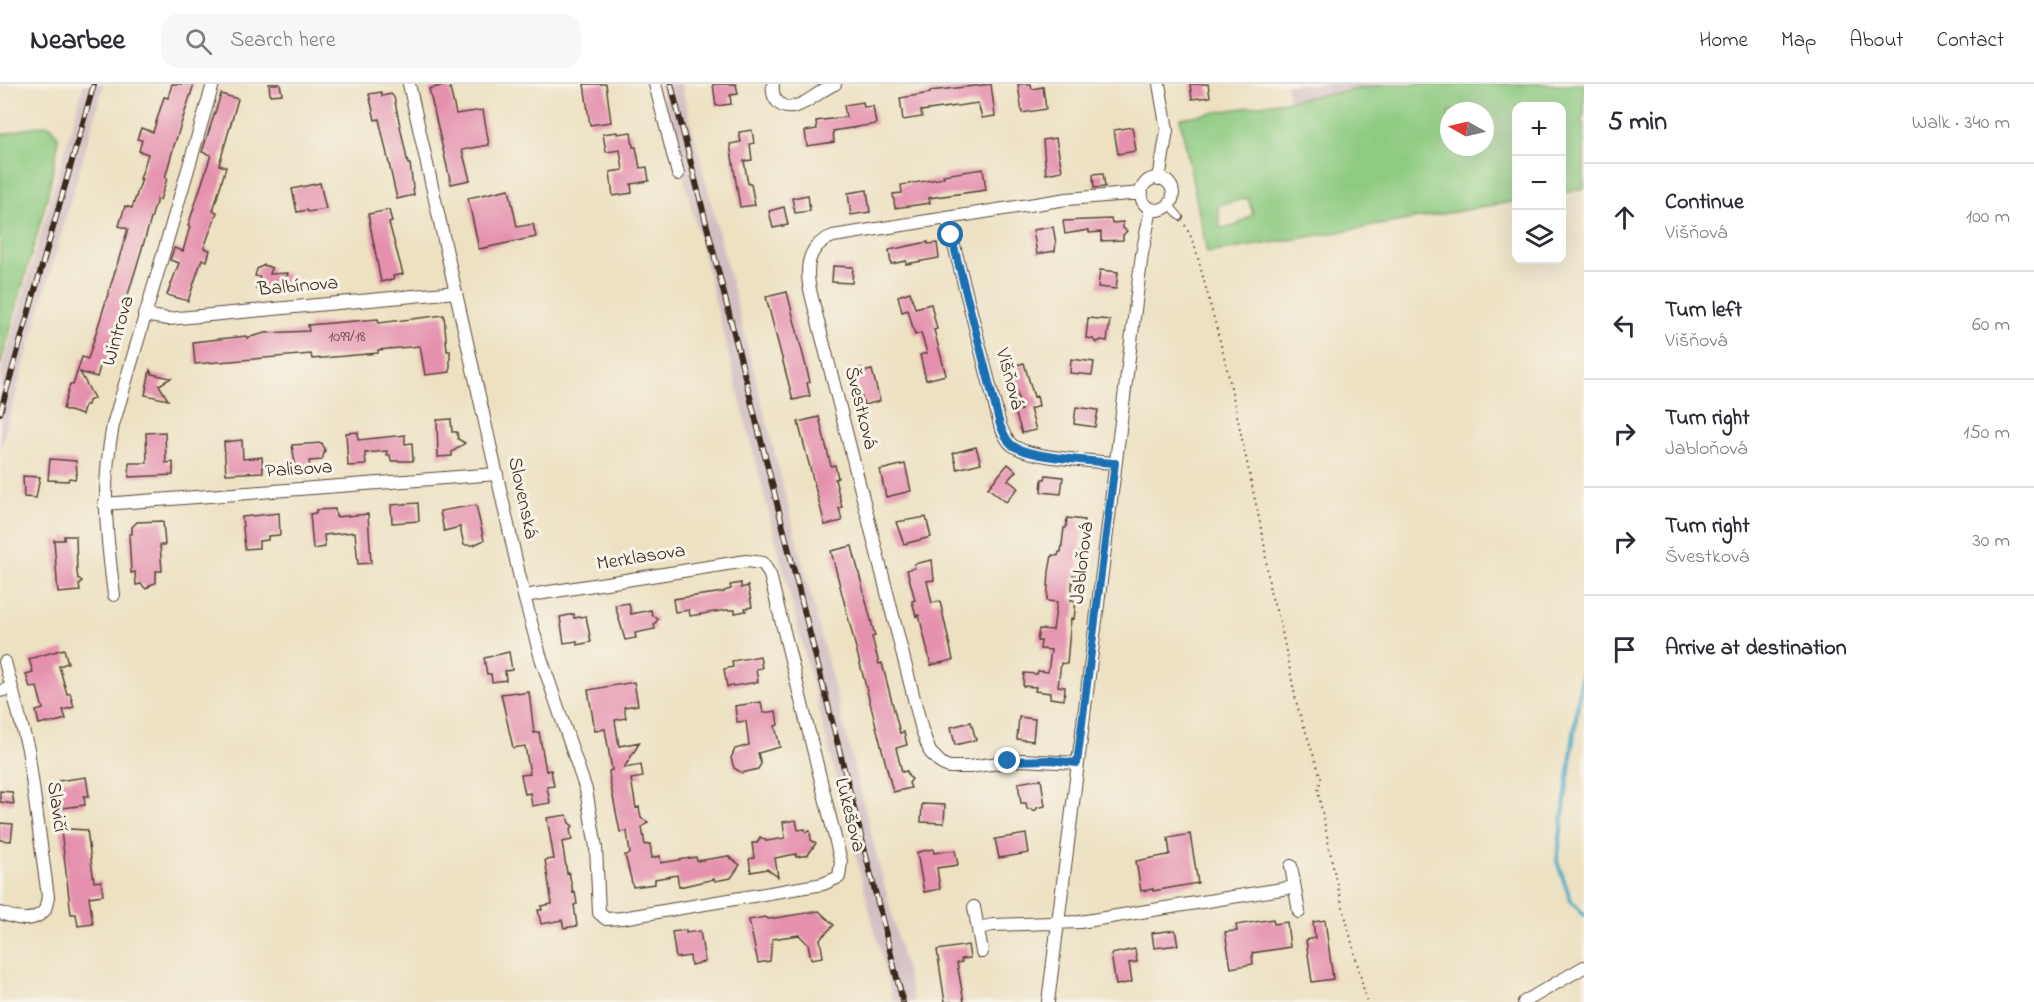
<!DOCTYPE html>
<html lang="en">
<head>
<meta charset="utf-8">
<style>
	body { margin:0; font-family:"Indie Flower",sans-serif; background:#f7f7f7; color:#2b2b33 }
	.controls { position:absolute; right:18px; top:18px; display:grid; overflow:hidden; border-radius:12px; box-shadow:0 6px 24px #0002 }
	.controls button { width:54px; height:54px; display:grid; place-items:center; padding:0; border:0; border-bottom:2px solid #e1e1e2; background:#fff; color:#2b2b33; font:30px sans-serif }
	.compass { position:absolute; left:1440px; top:18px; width:54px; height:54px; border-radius:50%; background:#fff; box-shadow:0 6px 24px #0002; rotate:278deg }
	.stop { position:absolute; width:18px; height:18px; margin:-14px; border:4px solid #1f6fb2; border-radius:50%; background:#fff }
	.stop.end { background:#1f6fb2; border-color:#fff; box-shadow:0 2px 6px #0008 }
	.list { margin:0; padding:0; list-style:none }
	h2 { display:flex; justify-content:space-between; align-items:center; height:78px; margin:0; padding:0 24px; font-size:26px }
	h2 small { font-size:20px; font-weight:400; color:#7c7c81 }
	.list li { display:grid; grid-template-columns:39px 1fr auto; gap:18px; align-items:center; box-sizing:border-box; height:108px; padding:0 24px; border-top:2px solid #e1e1e2 }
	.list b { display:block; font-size:22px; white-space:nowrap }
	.list p { margin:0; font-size:20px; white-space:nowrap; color:#7c7c81 }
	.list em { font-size:20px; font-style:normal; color:#7c7c81 }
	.icon { flex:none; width:33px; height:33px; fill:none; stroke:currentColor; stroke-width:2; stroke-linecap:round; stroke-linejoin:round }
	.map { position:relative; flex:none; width:1584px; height:918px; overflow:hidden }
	header { display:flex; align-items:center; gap:36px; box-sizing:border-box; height:84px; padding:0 30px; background:#fff; border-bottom:2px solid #e1e1e2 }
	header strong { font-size:28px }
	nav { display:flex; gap:33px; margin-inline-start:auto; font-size:21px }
	.search { width:420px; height:54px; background:#f7f7f7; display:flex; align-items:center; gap:15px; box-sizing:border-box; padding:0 21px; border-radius:18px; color:#7c7c81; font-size:22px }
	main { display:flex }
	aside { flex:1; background:#fff }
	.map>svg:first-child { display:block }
	.industrial { fill:#d2bec2 }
	.green { fill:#8ecb81; stroke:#647a50; stroke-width:1.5; fill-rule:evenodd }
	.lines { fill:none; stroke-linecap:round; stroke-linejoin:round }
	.stream { stroke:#43a7c3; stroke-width:4 }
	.building { fill:#e590ad }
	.service-casing { stroke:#564537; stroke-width:8 }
	.minor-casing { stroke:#564537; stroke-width:14 }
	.path { stroke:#564537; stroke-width:2; stroke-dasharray:1.5 4.5; stroke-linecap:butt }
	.service { stroke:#fff; stroke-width:6 }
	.minor { stroke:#fff; stroke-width:12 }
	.rail-casing { stroke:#3b2a1e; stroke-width:6 }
	.rail { stroke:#f7f3e8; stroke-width:4; stroke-dasharray:11; stroke-linecap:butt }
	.route { stroke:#1f6fb2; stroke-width:8 }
	.labels { text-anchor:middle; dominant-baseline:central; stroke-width:6; stroke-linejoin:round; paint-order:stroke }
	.number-label { font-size:16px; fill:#664442 }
	.street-label { font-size:20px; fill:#3b2a1e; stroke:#f7f3e8 }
</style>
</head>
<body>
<header>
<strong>Nearbee</strong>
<div class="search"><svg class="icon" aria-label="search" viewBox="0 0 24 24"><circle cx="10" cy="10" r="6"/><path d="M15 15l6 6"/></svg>Search here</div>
<nav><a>Home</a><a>Map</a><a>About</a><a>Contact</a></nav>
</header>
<main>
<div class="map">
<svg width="1584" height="918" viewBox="0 0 1584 918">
	<rect width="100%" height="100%" fill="#f7f3e8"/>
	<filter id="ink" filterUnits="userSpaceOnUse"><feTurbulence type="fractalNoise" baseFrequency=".0167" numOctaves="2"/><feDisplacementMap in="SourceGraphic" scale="12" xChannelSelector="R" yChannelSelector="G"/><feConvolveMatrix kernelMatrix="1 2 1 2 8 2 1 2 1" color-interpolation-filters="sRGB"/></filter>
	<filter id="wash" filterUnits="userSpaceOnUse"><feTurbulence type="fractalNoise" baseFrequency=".008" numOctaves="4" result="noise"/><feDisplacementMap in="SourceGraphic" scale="24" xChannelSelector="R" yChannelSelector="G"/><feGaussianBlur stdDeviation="1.35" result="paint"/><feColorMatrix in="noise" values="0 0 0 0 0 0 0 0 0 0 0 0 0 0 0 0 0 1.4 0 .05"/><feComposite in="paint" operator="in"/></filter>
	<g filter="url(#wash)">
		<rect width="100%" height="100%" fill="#ede1c2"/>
		<!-- industrial -->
		<path class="industrial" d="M84,0h20l-104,366v-74z
			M660,0h21l233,918h-21z
			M1286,0h104l-101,16z"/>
		<!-- green -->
		<path class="green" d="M1390,0h194v32l-4,6 4,2v65l-22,4v-87h-46v95l-177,31 -132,21 -27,-135zM1449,27h36v36h-36zM1248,114l5,16 -18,12 -15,2 -2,-23z
			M42,41l9,1 7,11 -1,12 -10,49 -47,168v-231z"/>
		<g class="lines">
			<!-- stream -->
			<path class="stream" d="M1584,574l-27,203 14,40 13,14"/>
		</g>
		<g id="blocks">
			<!-- building -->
			<path class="building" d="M172,0h22l-21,65 -8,29 2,1 -7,21 -3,-1 -50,165 -6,-1 -4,14 -17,-5 14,26 -5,3 -1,4h-3l-3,10 -19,-6 7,-25 3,1 9,-28 6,2 40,-130 -9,-3 6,-20 7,2 10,-29h-2l8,-25 -9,-3 3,-11 -5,-1 4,-11 12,4 11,-35 4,1z
				M269,0h11l2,10 -12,1z
				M449,0l7,30 27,-4 6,35 -27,5 8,30 -19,4 -22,-95z
				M584,0h22l5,38 -21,3z
				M713,0h23l2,10 -8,1 1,9 -15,2z
				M991,0l4,32 -13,2 -4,-15 -57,8 1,6 -19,3 -3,-22 30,-5v-2z
				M1018,0h13l1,5 11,-2 3,22 -24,4z
				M1190,0h18l2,13 -18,2z
				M381,8l1,4 9,-2 3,3 14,67h2l4,31 -17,4 -18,-80 -4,1 -6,-26z
				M221,10l17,5 -19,66 7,2 -13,44 4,1 -13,36 6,2 -3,11 -5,-2 -14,42 -21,-6 12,-32 -9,-3 4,-12 9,3 7,-25h-2l23,-71 -9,-3z
				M863,18l1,5 9,-1 3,18 -43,7 1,11 -27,4 -2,-15 12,-2 -1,-8 30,-4 -2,-12z
				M1132,43l4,24 -18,3 -4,-24z
				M752,46l2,13 -4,1 2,16 -8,1 4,23h3l4,21 -15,2 -10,-63 11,-2 -2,-10z
				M617,48v2l14,-2 2,15h3l4,21 7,-1 2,14 -18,3 1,9 -19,3 -3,-24 13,-2 -3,-20 -14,2 -3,-18z
				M1056,54l6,33 -16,3 -3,-34z
				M983,85l3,21 -57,8 1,5 -35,5 -2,-14 9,-1 -1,-8 43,-7 -1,-3z
				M1103,89l2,14 -11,1 -1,-14z
				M320,99l6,26 -18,3 -1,-2 -10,2 -5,-23z
				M509,105l8,38 16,-3 3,13 -57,12 -11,-51z
				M867,106l3,22 -19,3 -3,-22z
				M808,111l2,16 -15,2 -3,-15z
				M784,123l4,18 -15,3 -4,-17z
				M389,126l3,12 -3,1 14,51 -10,2 1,3 -13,3 -13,-68z
				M1111,135l1,4 11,-1v6l4,3 -4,4v5l-22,1v-9l-12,1v-3l-24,4 -2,-13z
				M1053,143l3,16 -1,8 -18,3 -4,-24z
				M928,158v2l9,-1 2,15 -33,6v-3l-15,3 -2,-14z
				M264,181l8,3 -2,6 18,-1 -4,13 -13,7 -15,-4 4,-12 -5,-1 2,-7z
				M833,182l20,1 -1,16 -20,-1z
				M1100,186l18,2 -2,17 -18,-2z
				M787,208l23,90 -3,1 3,13 -17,4 -27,-103z
				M910,208l5,16 16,-4 6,25 -3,1 12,45 -20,5 -6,-25 7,-2 -6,-20 -6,2 -7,-25 -6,2 -4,-16z
				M444,231l3,36h3v21l-25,3 -5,-29 -42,4v3l-66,6 -1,-5 -116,10 -2,-22 53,-6 1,2 18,-5 44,-2 -1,-6 70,-6 1,4z
				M1088,234l22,2 -3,21 -6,-1 -5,3 -3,-4 -7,-1z
				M1071,275l23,3 -2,13 -22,-2z
				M1024,279l10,34 3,-1 2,10 -9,3 6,21 -14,3 -7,-21 6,-2 -5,-20 -5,1 -6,-23z
				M862,284l1,4 9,-2 8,31 -16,4 -2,-8 -5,1 -6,-27z
				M150,286l2,4 19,4 -12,7 9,15 -23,-5z
				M1076,323l22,3 -3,17 -21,-3z
				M819,333l12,49 4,-1 3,13 -3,1 7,28 -3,1 3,13 -17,4 -27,-103z
				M451,335l1,13h5l1,7 7,4 -13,9v4l-14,1 -1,-37z
				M165,348l1,31 7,-1v13l-44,2v-14h18l-1,-30z
				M358,348v8l47,-5v9l7,-1 1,18h-22l-1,-6h-3v-4l-22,2 1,12 -18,1 -2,-33z
				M242,356l1,19 19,-2 1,15 -37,2 -2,-32z
				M322,359l3,7 -3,10 -13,1 1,7 -14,1 -4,-24z
				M976,363l5,16 -24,6 -4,-16z
				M50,375l26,2 1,12 -2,6 -6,-1 -1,3 -20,-1z
				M905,380l6,27 -25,6 -6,-27z
				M1008,380l8,7 -8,9 10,8 -12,14 -18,-14z
				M1046,391l17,2 -2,17 -20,-2 1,-13h3z
				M23,392l17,1 -4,21 -12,-1z
				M418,419l1,18 -27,2 -1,-18z
				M476,421l8,35 -10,5h-10l-4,-18 -16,4 -4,-20z
				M335,425l1,8 32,-3 3,49 -13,1 -3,-32 -31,3 1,12 -12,2 -3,-35 6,-1v-3z
				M279,429l1,22 -12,1v4l-9,1v7l-14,1 -3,-32z
				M926,433l5,20 -27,7 -8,-22z
				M1067,434l17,2 -7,56 -4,-1 -2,25 5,1 -2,18 -3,-1 -4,46 -6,-1 -3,23 7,1 -1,13 -14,-2v-5l-15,-2 1,-4 -13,-1 1,-13 13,1 1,-3 10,1 3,-22 -11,-1 1,-8h-4l2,-12 14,1 4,-28 -10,-1 2,-29 3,-17 6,1 1,-4h2l3,-24h2z
				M163,437l2,24h-5l2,26h-6v12l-4,1 -6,5 -5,-5 -5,1 -1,-13 -4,1 -2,-39h3v-7l5,-5z
				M64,452h12l1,36 1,6 4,3 -3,4 1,6 -22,2 -4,-53h10z
				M852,462l23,90 -3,1 7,27 3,-1 18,70 4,-1 3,13 -11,3 6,24 5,-1 1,5 4,3 -3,4 2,5 -18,4 -62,-241z
				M932,476l2,20 -7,1 5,22 8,-2 13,59 -22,5 -12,-50 -3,1 -4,-15 3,-1 -8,-30 8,-2 -1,-4z
				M741,499v5l7,-2 4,21 -7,1 1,3 -11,2v-3h-8l-37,6 -1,-6 -14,2 -2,-13 51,-7v-1l7,-2 -1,-4z
				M629,519l2,11 20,-4 1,5 6,4 -4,6 1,4 -20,4 1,5 -11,2 -10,-35z
				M574,530v4l12,-2 5,26 -14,3v-4l-13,2 -4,-26z
				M64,565l4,14 -9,3 8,28 3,-1 4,14 -11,3 3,9 -19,5v-2l-8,2 -3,-13 7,-2 -6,-22 -7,1 -4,-14 7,-2 -4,-13z
				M509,568l3,18 -7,1 1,9 -14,2 -1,-8h-4l-3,-16z
				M760,572l2,12 -6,1 2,13 -31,5 -3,-18 9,-2 -1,-6z
				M634,598l4,23 -14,2 2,11 -11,2 4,26 21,-4 -16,26 17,-3 2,12 -12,2 5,29 3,-1 2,11 7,4 -6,5 3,18 5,-1 2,14 8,-2 1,7 35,-6 1,4 31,-5 12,9 -9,13 -16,3 -1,-2 -35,8 -2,-12 -22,4v5l-22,3 -8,-32 5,-1 -3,-23 -7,1 -10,-50 -1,-11 3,-1 -7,-41 -10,2 -7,-41z
				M517,608l1,2 11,-2 5,41 5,-1 7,39 5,-1 3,16 -7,1 3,16 -18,3 -2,-13 -5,1 -4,-19 9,-1 -5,-28 -12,2 -12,-54z
				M761,618l2,11 13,-2 2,14 -3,1 5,21 -22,6 3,11 -3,5 -16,4 -8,-5 -3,-10 4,-9 14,-4 -3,-24 -9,1 -2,-16z
				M1019,633l16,2 -2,22 -16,-2z
				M971,638l5,18 -21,5 -4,-18z
				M86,693l3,19h-5l1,9 -30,4 -2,-13 7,-1 -2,-14z
				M1041,695l4,27 -8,2 -2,3 -4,-2h-4l-1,-6h-5l-3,-20z
				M0,707l12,1 2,12 -14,-2z
				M922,720l23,1 -1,18 -23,-1z
				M567,731l2,8 4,3 -3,4 2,10 -10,2 5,31 2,-1 4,21 2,-1 2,12 -3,1 3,21 -13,2 -2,-8 -21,4 -3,-14h4l-1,-4 11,-2 -7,-44 9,-1 -7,-41z
				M796,736l2,10 7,-1 1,3 4,-1 1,9 5,3 -8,12 -12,2v-3l-21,4 3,19 -11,-8 -16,3 -2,-13 5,-1 -2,-15h5l3,-6 7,4 18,-3 -2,-16z
				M0,739l13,1 -2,17 -11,-1z
				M70,745l17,1 7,52 7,-1 2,14 -14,2 4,27 -15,2 -2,-12h-5l-10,-84z
				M1026,750l3,19 -30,5 -4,-19z
				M1190,750l8,49 -45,8v-2l-12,2 -5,-30 32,-6 2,-1 -2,-16z
				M933,765l1,4 21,-3 3,15 -21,3 3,21 -16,3 -7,-40z
				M819,827l15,14 -14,14 3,18 -12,2 -3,-15 -9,-9 -27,4 -2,22 -12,2 -9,-43 16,-3 4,2z
				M1273,835l1,5 13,-2 3,25 -38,6 1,11 -22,4 -6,-36 12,-1 -1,-6z
				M1325,836l8,59 -21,3 -6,-42 9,-2 -2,-16z
				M686,846v3l14,-2 5,31 -14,3 -1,-9 -14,2 -4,-26z
				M1175,846l3,15 -24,3 -2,-15z
				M968,861l2,13 -9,1 1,3 -5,1 7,39h-19l-8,-52z
				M1135,865l2,13 -8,1 3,19 -16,3 -5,-31z"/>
		</g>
	</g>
	<g filter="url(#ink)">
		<use href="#blocks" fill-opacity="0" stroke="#564537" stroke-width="1.5"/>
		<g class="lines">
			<defs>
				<path id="service" d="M1169,120l11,13"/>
				<path id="minor" d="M409,0l115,512 16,59 46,135 10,57 3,66 7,6 16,-1 201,-34 16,-7 2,-15 -71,-287 -7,-12 -17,-2 -222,35
					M655,0l23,90
					M773,0c-2,14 7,27 23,22 14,-4 26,-17 39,-22
					M1159,0l8,46 -8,49
					M1141 110a16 16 0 1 1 32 0a16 16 0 1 1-32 0Z
					M947,134l53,207c3,7 6,15 12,20 17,13 80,16 103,18
					M144,231l24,4 288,-27
					M104,420l393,-30
					M114,511c-8,-63 -13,-107 -1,-170l100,-341
					M0,607l12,-3
					M1077,679l-56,-3 -52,7h-20l-7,-3 -12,-12 -8,-22 -111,-436c-6,-24 -5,-48 22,-58l234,-37 75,-6
					M1291,782l8,46
					M974,823l8,45
					M0,829c17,5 31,12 45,-3l3,-13 -20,-148 -23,-87
					M978,844l15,-3 87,-3 214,-35
					M1048,918l94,-748 9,-45
					M1524,918l60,-35"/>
			</defs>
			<!-- service casing -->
			<use href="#service" class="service-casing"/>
			<!-- minor casing -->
			<use href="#minor" class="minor-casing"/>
			<!-- path -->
			<path class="path" d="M1185,141l9,18 32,121 38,178 6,50 10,30 17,83 24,73 -3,13 17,85 32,126"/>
			<!-- service -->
			<use href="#service" class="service"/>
			<!-- minor -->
			<use href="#minor" class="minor"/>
			<defs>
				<path id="rail" d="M671,0l232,918
					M0,329l94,-329"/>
			</defs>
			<!-- rail casing -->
			<use href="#rail" class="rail-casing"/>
			<!-- rail -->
			<use href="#rail" class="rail"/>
		</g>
	</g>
	<g class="lines" filter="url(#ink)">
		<!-- route -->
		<path class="route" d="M951,151l49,190c3,7 6,15 12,20 17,13 80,16 103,18l-38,300 -27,-3 -42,1"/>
	</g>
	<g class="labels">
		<!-- number labels -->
		<g class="number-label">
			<text x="347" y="253">1099/18</text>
		</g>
		<!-- street labels -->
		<g class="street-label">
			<text transform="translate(298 203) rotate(-5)">Balbínova</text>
			<text transform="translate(119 247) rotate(-74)">Wintrova</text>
			<text transform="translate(1009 295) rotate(75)">Višňová</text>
			<text transform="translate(860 324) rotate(76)">Švestková</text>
			<text transform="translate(299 386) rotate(-4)">Palisova</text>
			<text transform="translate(522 414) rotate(78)">Slovenská</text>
			<text transform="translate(641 474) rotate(-9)">Merklasova</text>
			<text transform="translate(1083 479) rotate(-83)">Jabloňová</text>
			<text transform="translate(56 723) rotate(82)">Slavičí</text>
			<text transform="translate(849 731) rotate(76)">Lukešova</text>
		</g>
	</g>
</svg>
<div class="controls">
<button>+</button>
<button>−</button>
<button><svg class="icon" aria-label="layers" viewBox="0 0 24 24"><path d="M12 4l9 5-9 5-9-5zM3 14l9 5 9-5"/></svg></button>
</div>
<svg class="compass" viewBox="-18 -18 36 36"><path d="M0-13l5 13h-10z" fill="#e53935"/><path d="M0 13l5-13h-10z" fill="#7c7c81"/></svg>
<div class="stop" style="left:951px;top:151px"></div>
<div class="stop end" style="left:1008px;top:677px"></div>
</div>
<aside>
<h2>5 min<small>Walk · 340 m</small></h2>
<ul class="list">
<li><svg class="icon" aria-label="ahead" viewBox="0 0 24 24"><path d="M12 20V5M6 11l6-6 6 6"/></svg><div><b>Continue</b><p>Višňová</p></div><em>100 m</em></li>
<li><svg class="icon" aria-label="left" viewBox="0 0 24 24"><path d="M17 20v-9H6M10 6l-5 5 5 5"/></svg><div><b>Turn left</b><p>Višňová</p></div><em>60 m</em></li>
<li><svg class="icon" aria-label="right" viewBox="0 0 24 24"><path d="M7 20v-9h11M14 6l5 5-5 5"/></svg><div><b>Turn right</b><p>Jabloňová</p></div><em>150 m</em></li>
<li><svg class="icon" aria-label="right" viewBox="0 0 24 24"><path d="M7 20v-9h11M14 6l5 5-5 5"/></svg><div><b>Turn right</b><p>Švestková</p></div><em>30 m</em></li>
<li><svg class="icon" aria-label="arrive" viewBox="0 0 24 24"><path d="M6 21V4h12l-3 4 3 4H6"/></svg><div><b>Arrive at destination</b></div></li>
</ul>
</aside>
</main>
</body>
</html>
